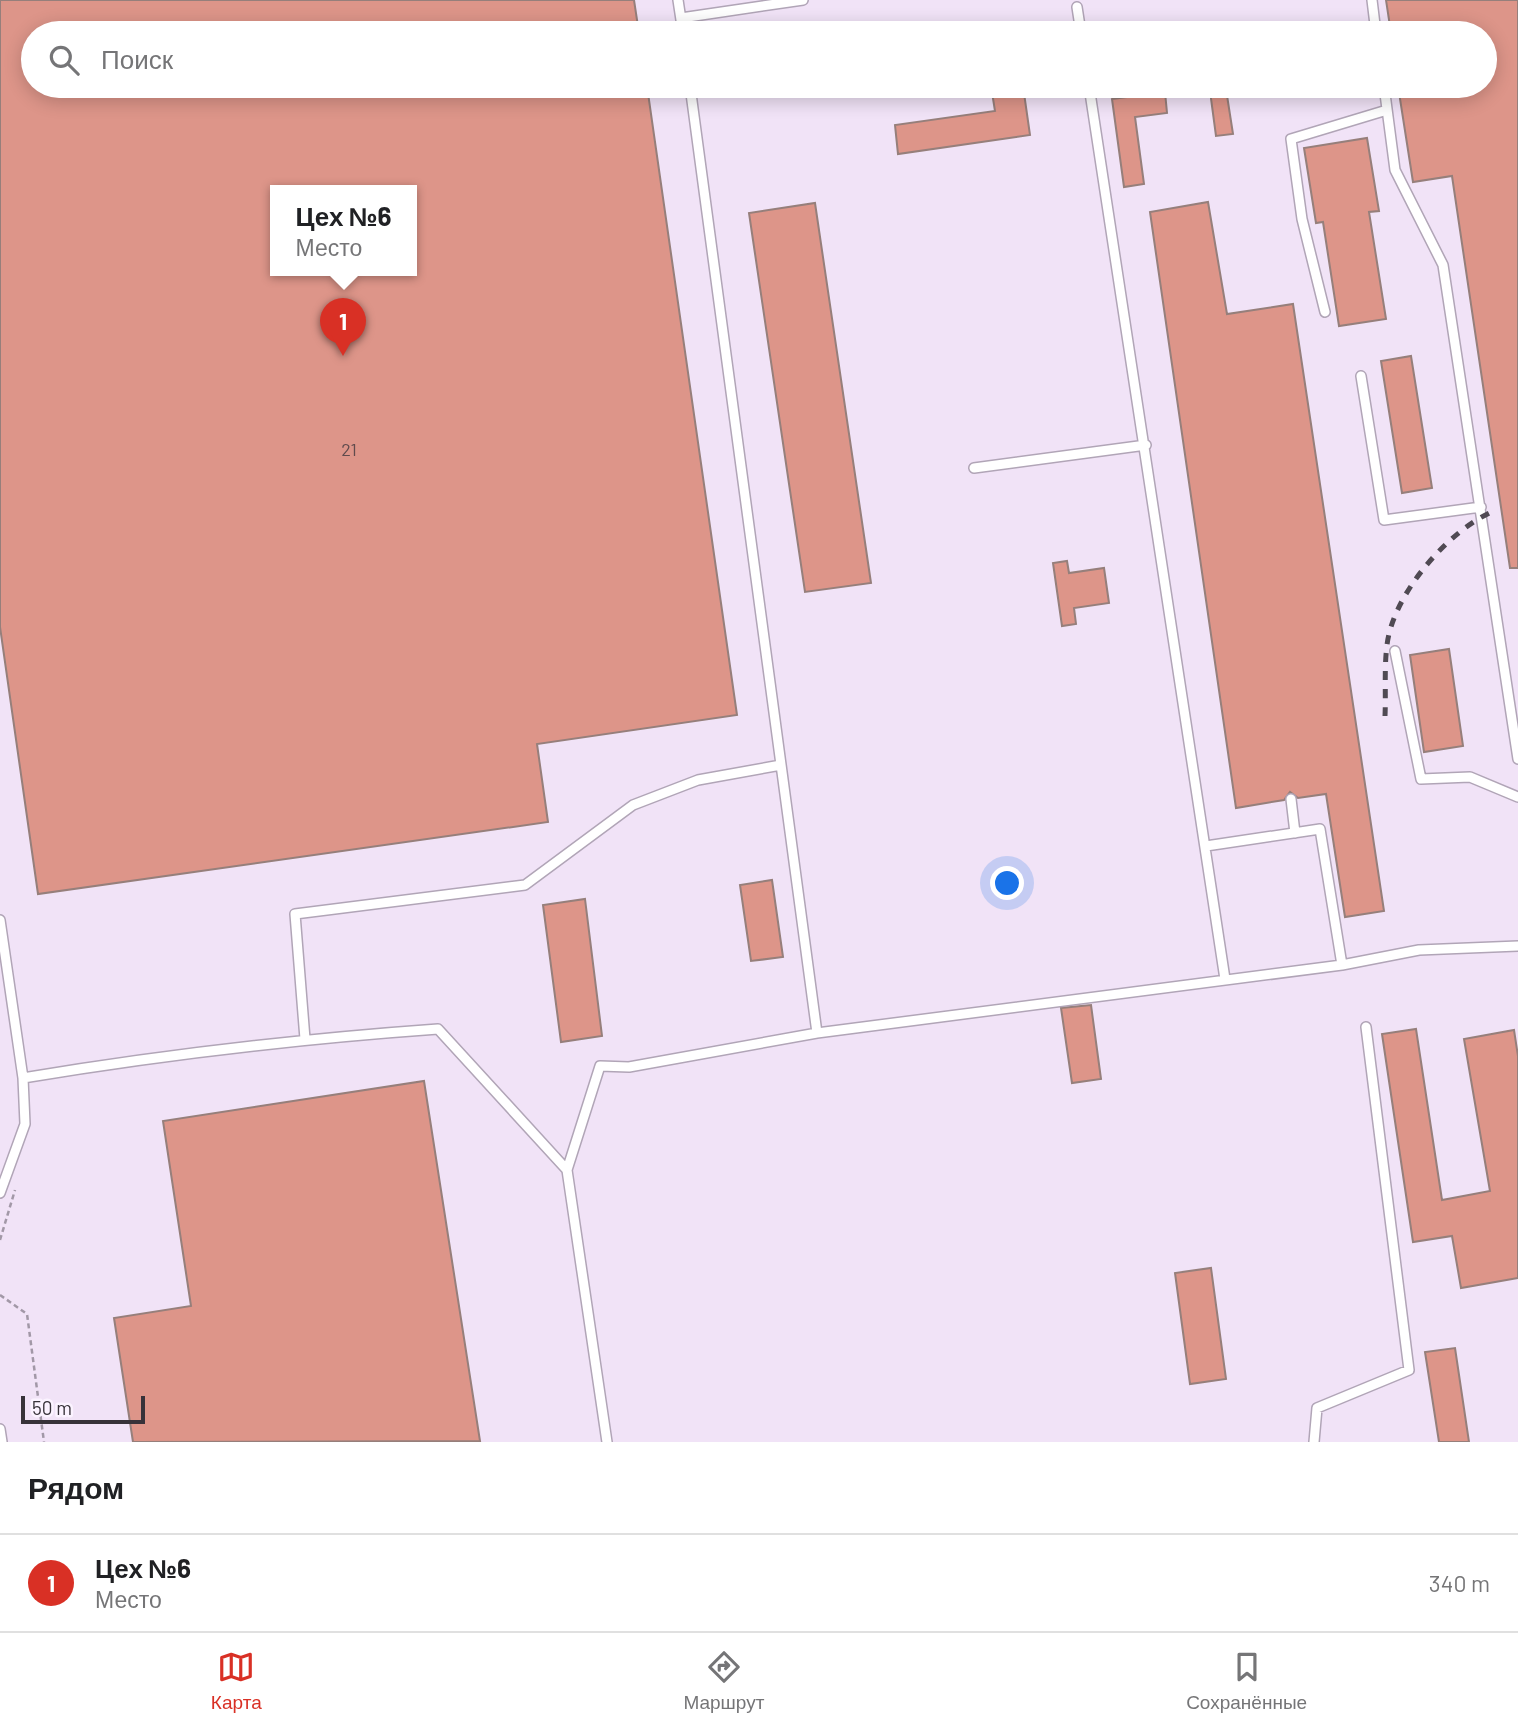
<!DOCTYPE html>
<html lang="ru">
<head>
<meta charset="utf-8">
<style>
	body { margin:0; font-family:Barlow,sans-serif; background:#f6f6f6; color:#202124 }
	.scale { position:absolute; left:21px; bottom:18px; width:124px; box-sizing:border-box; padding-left:7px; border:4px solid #373239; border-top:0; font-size:19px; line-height:24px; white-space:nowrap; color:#373239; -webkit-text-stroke:5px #fbf3ff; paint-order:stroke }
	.you { position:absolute; left:1008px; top:884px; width:24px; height:24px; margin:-18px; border:5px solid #fff; border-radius:50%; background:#1a73e8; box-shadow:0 0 0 10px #1a73e833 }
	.badge { display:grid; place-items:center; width:46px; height:46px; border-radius:50%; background:#d93025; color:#fff; font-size:23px; font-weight:700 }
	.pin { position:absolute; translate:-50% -58px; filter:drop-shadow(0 2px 4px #0008) }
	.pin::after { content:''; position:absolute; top:37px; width:24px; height:21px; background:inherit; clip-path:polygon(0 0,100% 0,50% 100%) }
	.popup { position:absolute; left:270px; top:185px; width:147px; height:91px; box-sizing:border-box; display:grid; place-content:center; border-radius:0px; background:#fff; filter:drop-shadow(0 2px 5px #0005); font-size:23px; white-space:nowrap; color:#757577 }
	.popup b { font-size:26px; color:#202124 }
	.popup::after { content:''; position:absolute; left:50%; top:100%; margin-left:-14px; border:14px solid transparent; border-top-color:#fff }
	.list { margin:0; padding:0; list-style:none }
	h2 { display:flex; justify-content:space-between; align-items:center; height:91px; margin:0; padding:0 28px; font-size:30px }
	h2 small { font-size:23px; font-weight:400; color:#757577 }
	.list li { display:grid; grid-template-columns:46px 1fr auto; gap:21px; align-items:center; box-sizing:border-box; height:98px; padding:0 28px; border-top:2px solid #e0e0e0 }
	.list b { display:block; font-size:26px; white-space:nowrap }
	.list p { margin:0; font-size:23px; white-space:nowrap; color:#757577 }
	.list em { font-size:23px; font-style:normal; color:#757577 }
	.icon { flex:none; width:38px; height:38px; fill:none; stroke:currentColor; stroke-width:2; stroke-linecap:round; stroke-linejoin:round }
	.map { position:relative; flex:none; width:1518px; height:1442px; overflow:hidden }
	.search { position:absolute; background:#fff; box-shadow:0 4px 18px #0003; left:21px; right:21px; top:21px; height:77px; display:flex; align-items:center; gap:18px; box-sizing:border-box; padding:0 24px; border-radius:38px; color:#757577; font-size:26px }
	.sheet { height:189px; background:#fff }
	nav { display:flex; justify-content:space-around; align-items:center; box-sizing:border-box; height:98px; border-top:2px solid #e0e0e0; background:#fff; font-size:19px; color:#757577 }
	nav a { display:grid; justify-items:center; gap:4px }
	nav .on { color:#d93025 }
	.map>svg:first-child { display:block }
	.building { fill:#dd9589; stroke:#967f7b; stroke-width:2; fill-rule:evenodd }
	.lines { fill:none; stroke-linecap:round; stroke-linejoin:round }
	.service-casing { stroke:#b1a5b7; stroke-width:12 }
	.path { stroke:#a298a7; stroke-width:2.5; stroke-dasharray:5 3.5; stroke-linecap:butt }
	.service { stroke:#fff; stroke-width:9 }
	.rail { stroke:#504a53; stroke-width:5; stroke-dasharray:9 9; stroke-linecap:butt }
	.labels { text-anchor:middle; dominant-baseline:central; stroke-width:7; stroke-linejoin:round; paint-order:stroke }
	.number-label { font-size:18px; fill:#604b4d }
</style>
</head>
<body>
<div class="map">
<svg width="1518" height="1442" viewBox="0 0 1518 1442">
	<rect width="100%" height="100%" fill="#f1e3f7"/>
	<!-- building -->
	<path class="building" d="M0,0h634l5,33h-606v53h614l90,629 -200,29 11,78 -510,72 -38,-267zM275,190h136v80h-136z
		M1386,0h132v568h-8l-58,-392 -39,6 -15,-96h87v-53h-94z
		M991,86h32l7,49 -132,19 -3,-29 100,-14z
		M1226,89l7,45 -17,2 -6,-45z
		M1165,92l2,21 -32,4 9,67 -20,3 -12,-88z
		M1367,138l12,73 -10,1 17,107 -47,7 -16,-104 -7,1 -12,-75z
		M1208,202l19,112 66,-10 91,607 -39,6 -19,-123 -28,4 -8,-6 -6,8 -48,8 -86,-596z
		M815,203l56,380 -66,9 -56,-379z
		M1411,356l21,132 -30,5 -21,-132z
		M1067,561l2,12 35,-5 5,35 -35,5 2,16 -14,2 -9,-63z
		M1449,649l14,97 -39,6 -14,-97z
		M772,880l11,77 -32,4 -11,-76z
		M585,899l17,137 -41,6 -18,-137z
		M1091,1005l10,74 -29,4 -11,-75z
		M1416,1029l26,171 48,-9 -26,-152 50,-9 4,26v222l-57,10 -9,-52 -39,6 -31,-208z
		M424,1081l56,360 -347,1 -19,-124 77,-12 -28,-185z
		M1211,1268l15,111 -36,5 -15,-111z
		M1455,1348l14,94h-30l-14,-90z"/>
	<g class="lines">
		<defs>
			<path id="service" d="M678,0l5,33
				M1372,0l4,33
				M1077,7l4,26
				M681,18l122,-18
				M690,86l127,947
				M1089,86l136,893
				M1384,86l11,84 48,95 75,494
				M1325,312l-23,-93 -11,-80 96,-29
				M1361,376l23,144 97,-13
				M974,468l172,-23
				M1395,651l26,128 49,-2 48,20
				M1291,799l4,34
				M1206,846l114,-17 22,136
				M0,920l23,158 2,46 -25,69
				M305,1039l-10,-125 230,-29 108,-80 65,-25 83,-15
				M23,1078c138,-23 275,-39 415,-49l129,141
				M0,1429l2,13
				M607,1442l-40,-272 33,-104 29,1 188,-34 525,-68 77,-15 99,-4
				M1314,1442l3,-34 92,-38 -43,-343"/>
		</defs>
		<!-- service casing -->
		<use href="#service" class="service-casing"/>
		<!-- path -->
		<path class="path" d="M0,1240l15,-50
			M0,1295l27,19 17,128"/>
		<!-- service -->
		<use href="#service" class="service"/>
		<!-- rail -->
		<path class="rail" d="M1385,716c1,-23 -1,-48 2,-71 6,-51 62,-116 109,-135"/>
	</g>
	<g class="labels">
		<!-- number labels -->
		<g class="number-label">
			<text x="349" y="449">21</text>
		</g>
	</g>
</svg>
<div class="scale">50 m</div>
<div class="you"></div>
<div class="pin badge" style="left:343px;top:356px">1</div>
<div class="popup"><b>Цех №6</b>Место</div>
<div class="search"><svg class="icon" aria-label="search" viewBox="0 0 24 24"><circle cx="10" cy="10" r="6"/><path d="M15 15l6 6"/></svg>Поиск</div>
</div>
<section class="sheet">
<h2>Рядом<small></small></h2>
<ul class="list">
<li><span class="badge">1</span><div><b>Цех №6</b><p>Место</p></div><em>340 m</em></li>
</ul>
</section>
<nav>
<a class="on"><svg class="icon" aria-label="map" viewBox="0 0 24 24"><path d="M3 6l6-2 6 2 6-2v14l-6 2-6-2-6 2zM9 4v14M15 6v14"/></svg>Карта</a>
<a><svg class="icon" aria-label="directions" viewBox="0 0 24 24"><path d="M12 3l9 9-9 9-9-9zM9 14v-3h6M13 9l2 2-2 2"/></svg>Маршрут</a>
<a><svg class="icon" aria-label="saved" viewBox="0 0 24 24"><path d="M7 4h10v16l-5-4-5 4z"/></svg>Сохранённые</a>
</nav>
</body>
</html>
